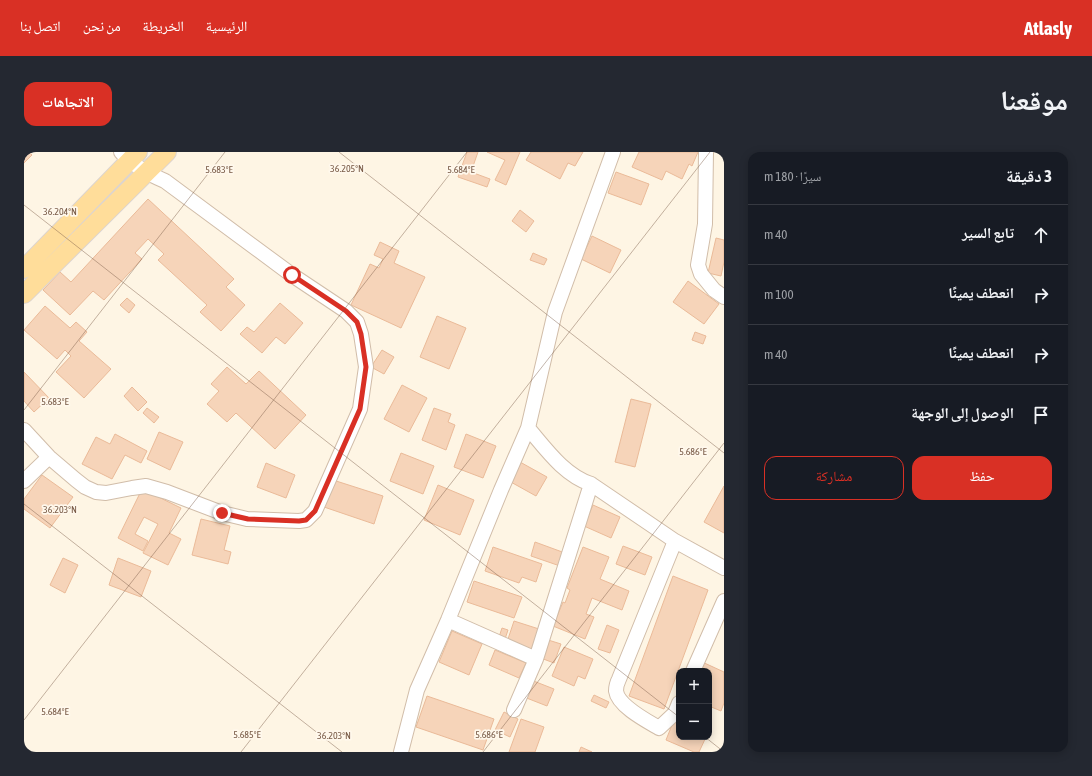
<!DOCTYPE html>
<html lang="ar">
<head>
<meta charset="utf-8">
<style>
	body { margin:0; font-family:"Asap Condensed","Noto Naskh Arabic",sans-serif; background:#242831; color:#f1f3f6; direction:rtl }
	.controls { position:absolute; right:12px; bottom:12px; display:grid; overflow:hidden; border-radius:8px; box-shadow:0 2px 10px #0003 }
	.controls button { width:36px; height:36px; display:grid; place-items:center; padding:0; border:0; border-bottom:1px solid #363941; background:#171b24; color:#f1f3f6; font:20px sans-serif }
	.stop { position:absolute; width:12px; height:12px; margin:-9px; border:3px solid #d93025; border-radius:50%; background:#fff }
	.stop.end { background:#d93025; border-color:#fff; box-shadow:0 1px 4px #0008 }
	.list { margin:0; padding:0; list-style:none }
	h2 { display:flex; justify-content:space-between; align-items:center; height:52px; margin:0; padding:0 16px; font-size:17px }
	h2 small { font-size:13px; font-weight:400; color:#9ea1a6 }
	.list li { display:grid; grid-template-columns:26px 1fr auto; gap:12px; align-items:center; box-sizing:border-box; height:60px; padding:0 16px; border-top:1px solid #363941 }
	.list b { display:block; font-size:15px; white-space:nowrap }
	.list em { font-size:13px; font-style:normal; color:#9ea1a6 }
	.actions { display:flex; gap:8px; padding:12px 16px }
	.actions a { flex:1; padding:9px 0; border:1px solid #d93025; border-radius:12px; text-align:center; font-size:14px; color:#d93025 }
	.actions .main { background:#d93025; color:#fff }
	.icon { flex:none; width:22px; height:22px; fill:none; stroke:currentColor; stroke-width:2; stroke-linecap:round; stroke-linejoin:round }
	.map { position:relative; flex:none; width:700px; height:600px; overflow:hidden; direction:ltr; border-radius:12px }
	header { display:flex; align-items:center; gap:24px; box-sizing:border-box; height:56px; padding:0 20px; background:#d93025; color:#fff }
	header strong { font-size:19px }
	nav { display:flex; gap:22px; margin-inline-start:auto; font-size:14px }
	.intro { display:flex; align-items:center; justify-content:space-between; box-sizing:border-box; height:96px; padding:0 24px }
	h1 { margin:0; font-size:28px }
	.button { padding:10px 18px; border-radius:12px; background:#d93025; color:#fff; font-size:14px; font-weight:700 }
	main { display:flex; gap:24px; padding:0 24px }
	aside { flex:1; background:#171b24; border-radius:12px; box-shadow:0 2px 10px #0003 }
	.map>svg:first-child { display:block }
	.building { fill:#f6d4b9; stroke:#eaba98 }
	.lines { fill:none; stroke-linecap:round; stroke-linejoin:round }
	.minor-casing { stroke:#d1bda9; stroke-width:16 }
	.major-casing { stroke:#dcd4cf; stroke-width:20 }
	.minor { stroke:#fff; stroke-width:14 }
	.major { stroke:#ffdd9a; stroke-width:18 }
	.route { stroke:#d93025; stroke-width:5 }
	.ticks { fill:none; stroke:#795b47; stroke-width:1; stroke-opacity:0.45 }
	.ticks-label { font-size:10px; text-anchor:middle; fill:#795b47; stroke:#fff8ec; stroke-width:3.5; stroke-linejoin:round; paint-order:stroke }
</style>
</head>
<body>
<header>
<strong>Atlasly</strong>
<nav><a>الرئيسية</a><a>الخريطة</a><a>من نحن</a><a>اتصل بنا</a></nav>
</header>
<div class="intro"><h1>موقعنا</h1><a class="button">الاتجاهات</a></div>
<main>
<aside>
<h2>3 دقيقة<small>سيرًا · 180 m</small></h2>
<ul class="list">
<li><svg class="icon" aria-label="ahead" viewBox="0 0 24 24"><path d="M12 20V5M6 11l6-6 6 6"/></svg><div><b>تابع السير</b></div><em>40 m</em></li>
<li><svg class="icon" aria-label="right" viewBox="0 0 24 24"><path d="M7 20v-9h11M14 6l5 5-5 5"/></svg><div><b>انعطف يمينًا</b></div><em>100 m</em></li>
<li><svg class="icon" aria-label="right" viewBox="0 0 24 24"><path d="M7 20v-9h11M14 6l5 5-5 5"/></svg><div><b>انعطف يمينًا</b></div><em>40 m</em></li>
<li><svg class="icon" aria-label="arrive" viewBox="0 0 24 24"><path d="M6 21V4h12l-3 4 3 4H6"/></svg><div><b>الوصول إلى الوجهة</b></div></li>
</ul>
<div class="actions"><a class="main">حفظ</a><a>مشاركة</a></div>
</aside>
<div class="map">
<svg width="700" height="600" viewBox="0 0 700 600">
	<rect width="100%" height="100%" fill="#fef5e4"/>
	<!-- building -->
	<path class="building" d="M0,0h5l3,3 -8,8z
		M443,0h11l-7,20 19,7 -3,8 -29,-10z
		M463,0h33l-14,33 -11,-5 10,-20z
		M507,0h52l-8,14 -7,-3 -8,16 -34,-19z
		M615,0h59l-6,14 -3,-2 -7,15 -16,-8 -4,9 -30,-13z
		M592,20l33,12 -8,21 -33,-12z
		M124,47l86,80 -8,8 19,18 -24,26 -21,-19 7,-7 -49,-45 6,-6 -16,-15 -13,14 7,6 -38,41 -11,-9 -23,24 -27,-25 17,-18 11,10z
		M496,58l14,11 -8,11 -14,-11z
		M568,84l29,14 -11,23 -29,-14z
		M692,86l8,2v22l-3,14 -13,-3z
		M356,90l19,9 -5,12 31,14 -24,51 -50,-23 19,-41 9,4 4,-9 -9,-4z
		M509,101l14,6 -3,6 -14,-5z
		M664,129l31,23 -15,20 -31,-22z
		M103,146l8,7 -6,8 -9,-8z
		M256,151l23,20 -18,21 -9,-7 -14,16 -22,-19 7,-7 7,5z
		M21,154l25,22 6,-6 11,10 -8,9 32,28 -27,29 -28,-26 15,-16 -6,-6 -8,9 -33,-29z
		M413,164l29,12 -17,41 -29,-12z
		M671,180l11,4 -3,8 -11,-4z
		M358,198l12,7 -10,17 -13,-7z
		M203,215l19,17 13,-13 47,44 -31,34 -39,-36 -9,9 -20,-18 12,-13 -8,-7z
		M0,220l25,26 -15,14 -10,-11z
		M378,233l25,13 -18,34 -25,-13z
		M108,235l15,15 -9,9 -14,-15z
		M607,247l20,5 -16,63 -20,-5z
		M123,256l12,9 -5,6 -11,-10z
		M410,256l17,6 -3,8 7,3 -9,25 -24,-10z
		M135,280l24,10 -13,28 -23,-11z
		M91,282l32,17 -6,12 -16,-8 -13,24 -30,-15 14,-27 14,7z
		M442,282l30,12 -13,32 -29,-11z
		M377,301l33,13 -11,28 -33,-13z
		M496,310l27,15 -11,19 -27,-15z
		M242,311l29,12 -9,23 -29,-11z
		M18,323l31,22 -23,31 -26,-19v-10z
		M309,328l50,16 -9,28 -50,-17z
		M414,333l36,15 -14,35 -36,-15z
		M700,334v47l-20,-11z
		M118,337l39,19 -12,25 12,6 -13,26 -25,-12 15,-29 -14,-7 -9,17 13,7 -5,10 -25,-13z
		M569,353l27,12 -9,21 -27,-12z
		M177,367l29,7 -6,24 7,2 -3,12 -36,-9z
		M511,390l30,11 -5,13 -29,-10z
		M599,394l29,11 -7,18 -29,-11z
		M469,395l49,17 -6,18 -14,-5 -3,6 -34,-12z
		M559,395l26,10 -9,22 29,12 -7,19 -30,-12 -6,16 8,3 -9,22 -32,-13 10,-24 2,1 5,-13 -3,-2z
		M39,406l15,7 -13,28 -15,-8z
		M94,406l33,13 -10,26 -32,-12z
		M649,424l35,14 -44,119 -35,-13z
		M450,429l48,16 -8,21 -47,-16z
		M490,469l25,8 -7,22 -25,-9z
		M583,473l12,5 -9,23 -12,-4z
		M478,476l6,2 -4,12 -6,-2z
		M428,479l30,13 -13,31 -30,-13z
		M521,487l16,5 -7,19 -16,-6z
		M540,495l29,12 -8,20 -7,-3 -4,10 -22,-10z
		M471,498l31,13 -7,15 -30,-13z
		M676,509l24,11v31l-3,8 -12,-5v-35h-13z
		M507,528l23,9 -7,17 -23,-9z
		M570,543l15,7 -3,6 -15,-7z
		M403,544l67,23 -11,31 -67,-23z
		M480,560l14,7 -8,18 -15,-7z
		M497,567l23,8 -9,25h-26z
		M650,568l5,1v16h27l-7,15h-5l-28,-12z
		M557,595l11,5h-13z"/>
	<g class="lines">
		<defs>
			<path id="minor" d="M682,0l-1,72 -7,41 3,9 13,16 10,7
				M504,276c18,21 36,47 63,56l84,57 49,27
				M0,278l25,27 27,23 9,7 11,5 10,1 26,-5 14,-2 21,6 55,21 25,6 52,2 7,-1 9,-9 45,-102 6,-42 -5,-33 -4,-12 -11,-11 -54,-36 -127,-94c-17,-7 -32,-15 -44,-29
				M0,329l25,-24
				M651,389l-56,138c-2,4 -3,8 -3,12 2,15 31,30 43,37l16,-15 4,-10
				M424,468l88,39
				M669,519l31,-70
				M490,558l22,-51 55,-175
				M377,600l16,-62 31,-70 53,-130 27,-62 27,-116 58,-160"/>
			<path id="major" d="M0,117l114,-117
				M0,142l143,-142"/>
		</defs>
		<!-- minor casing -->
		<use href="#minor" class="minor-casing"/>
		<!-- major casing -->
		<use href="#major" class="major-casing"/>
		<!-- minor -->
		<use href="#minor" class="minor"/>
		<!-- major -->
		<use href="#major" class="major"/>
	</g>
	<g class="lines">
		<!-- route -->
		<path class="route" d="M198,361l26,6 51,2 7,-1 9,-9 45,-102 6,-42 -5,-33 -4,-12 -11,-11 -54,-36"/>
	</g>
	<!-- ticks -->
	<path class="ticks" d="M315,0l385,301M697,0l3,2M0,53l655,512M0,258l201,-258M0,352l318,248M0,568l443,-568M681,585l19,15M217,600l469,-600M459,600l241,-309"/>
	<g class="ticks-label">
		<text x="323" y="20">36.205°N</text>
		<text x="195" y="21">5.683°E</text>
		<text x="437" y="21">5.684°E</text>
		<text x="36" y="63">36.204°N</text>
		<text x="31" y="253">5.683°E</text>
		<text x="669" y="303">5.686°E</text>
		<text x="36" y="361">36.203°N</text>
		<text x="31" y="563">5.684°E</text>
		<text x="223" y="586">5.685°E</text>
		<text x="465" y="586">5.686°E</text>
		<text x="310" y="587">36.203°N</text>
	</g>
</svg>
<div class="controls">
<button>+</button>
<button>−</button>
</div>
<div class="stop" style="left:268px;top:123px"></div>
<div class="stop end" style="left:198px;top:361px"></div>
</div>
</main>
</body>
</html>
